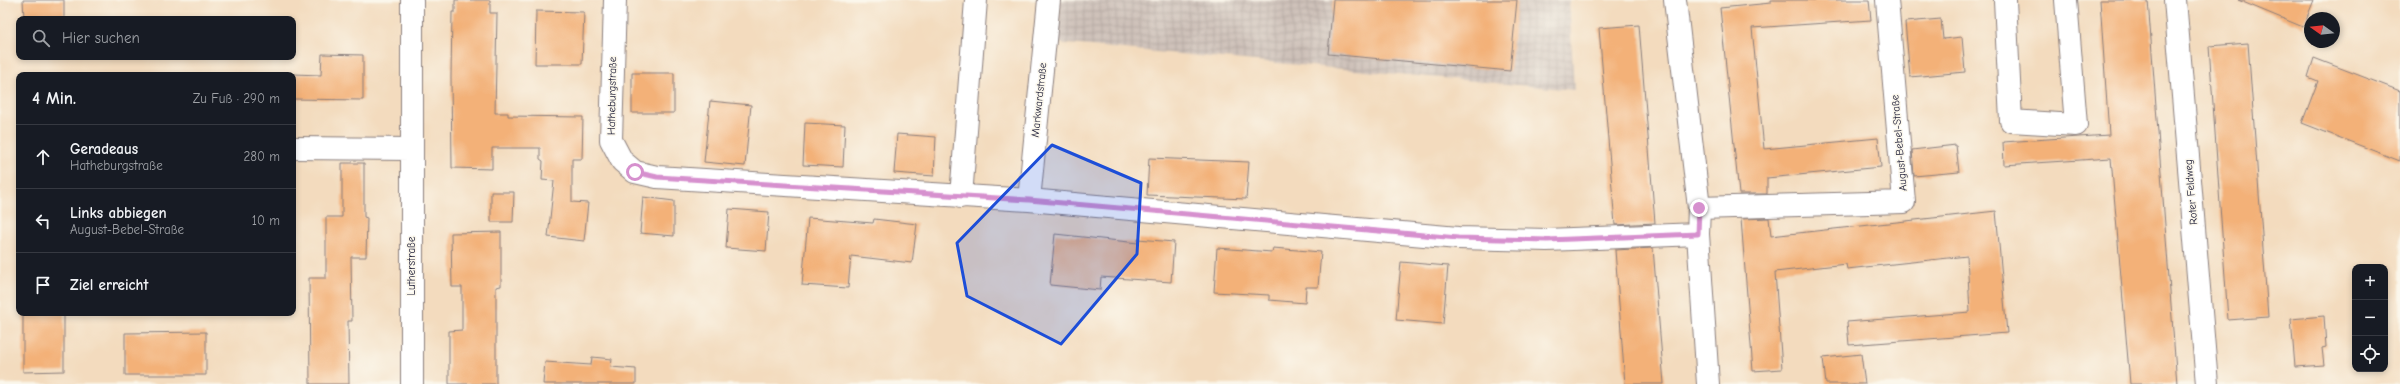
<!DOCTYPE html>
<html lang="de">
<head>
<meta charset="utf-8">
<style>
	body { margin:0; font-family:"Comic Neue",sans-serif; background:#20242c; color:#f1f3f6 }
	.controls { position:absolute; right:12px; bottom:12px; display:grid; overflow:hidden; border-radius:8px; box-shadow:0 2px 6px #0003 }
	.controls button { width:36px; height:36px; display:grid; place-items:center; padding:0; border:0; border-bottom:1px solid #363941; background:#171b24; color:#f1f3f6; font:20px sans-serif }
	.compass { position:absolute; left:2304px; top:12px; width:36px; height:36px; border-radius:50%; background:#171b24; box-shadow:0 2px 6px #0003; rotate:285deg }
	.stop { position:absolute; width:12px; height:12px; margin:-9px; border:3px solid #d690ce; border-radius:50%; background:#fff }
	.stop.end { background:#d690ce; border-color:#fff; box-shadow:0 1px 4px #0008 }
	.list { margin:0; padding:0; list-style:none }
	h2 { display:flex; justify-content:space-between; align-items:center; height:52px; margin:0; padding:0 16px; font-size:17px }
	h2 small { font-size:13px; font-weight:400; color:#9ea1a6 }
	.list li { display:grid; grid-template-columns:26px 1fr auto; gap:12px; align-items:center; box-sizing:border-box; height:64px; padding:0 16px; border-top:1px solid #363941 }
	.list b { display:block; font-size:15px; white-space:nowrap }
	.list p { margin:0; font-size:13px; white-space:nowrap; color:#9ea1a6 }
	.list em { font-size:13px; font-style:normal; color:#9ea1a6 }
	.icon { flex:none; width:22px; height:22px; fill:none; stroke:currentColor; stroke-width:2; stroke-linecap:round; stroke-linejoin:round }
	.map { position:relative; flex:none; width:2400px; height:384px; overflow:hidden }
	.search { position:absolute; background:#171b24; box-shadow:0 2px 6px #0003; left:16px; top:16px; width:280px; height:44px; display:flex; align-items:center; gap:10px; box-sizing:border-box; padding:0 14px; border-radius:8px; color:#9ea1a6; font-size:15px }
	.panel { position:absolute; background:#171b24; box-shadow:0 2px 6px #0003; left:16px; top:72px; width:280px; height:244px; border-radius:8px }
	.map>svg:first-child { display:block }
	.industrial { fill:url(#industrial-grid) }
	.building { fill:#f3b178 }
	.lines { fill:none; stroke-linecap:round; stroke-linejoin:round }
	.minor-casing { stroke:#8a7e7c; stroke-width:24 }
	.minor { stroke:#fff; stroke-width:22 }
	.route { stroke:#d690ce; stroke-width:5 }
	.marked { fill:#1d4ed8; fill-opacity:0.2; stroke:#1d4ed8; stroke-width:3; stroke-linejoin:round }
	.labels { text-anchor:middle; dominant-baseline:central; stroke-width:3; stroke-linejoin:round; paint-order:stroke }
	.street-label { font-size:11px; fill:#22223b; stroke:#fbf7ec }
</style>
</head>
<body>
<div class="map">
<svg width="2400" height="384" viewBox="0 0 2400 384">
	<defs>
		<pattern id="industrial-grid" width="8" height="8" patternUnits="userSpaceOnUse"><rect width="8" height="8" fill="#cec1b9"/><path d="M0 4h8M4 0v8" fill="none" stroke="#b1a6a0"/></pattern>
	</defs>
	<rect width="100%" height="100%" fill="#fbf7ec"/>
	<filter id="ink" filterUnits="userSpaceOnUse"><feTurbulence type="fractalNoise" baseFrequency=".025" numOctaves="2"/><feDisplacementMap in="SourceGraphic" scale="8" xChannelSelector="R" yChannelSelector="G"/><feConvolveMatrix kernelMatrix="1 2 1 2 8 2 1 2 1" color-interpolation-filters="sRGB"/></filter>
	<filter id="wash" filterUnits="userSpaceOnUse"><feTurbulence type="fractalNoise" baseFrequency=".012" numOctaves="4" result="noise"/><feDisplacementMap in="SourceGraphic" scale="16" xChannelSelector="R" yChannelSelector="G"/><feGaussianBlur stdDeviation="0.9" result="paint"/><feColorMatrix in="noise" values="0 0 0 0 0 0 0 0 0 0 0 0 0 0 0 0 0 1.4 0 .05"/><feComposite in="paint" operator="in"/></filter>
	<g filter="url(#wash)">
		<rect width="100%" height="100%" fill="#f3dbbe"/>
		<!-- industrial -->
		<path class="industrial" d="M1061,0h508l5,90 -516,-47z"/>
		<g id="blocks">
			<!-- building -->
			<path class="building" d="M23,0h41v19h-40z
				M455,0h35v13h7l-2,100h13v3l75,1 -1,42h-10v43l16,1 -4,38 -36,-4 6,-56 -12,-1 1,-19 -3,-2v-11h-48v21l-40,-1 -1,-91 1,-65h3z
				M1333,0h184l-7,71 -182,-17z
				M1771,0h98l2,20 -119,8 12,121 114,-11 3,29 -114,11v16h-28l-19,-186 51,-5z
				M2100,0h48l29,384h-47l-19,-226 -107,7 -1,-23 106,-7z
				M2238,0h76l-11,27z
				M536,11l48,1 -2,52h-47z
				M1941,19l2,20 19,-2 3,35 -55,5 -5,-55z
				M1639,25l16,198 -40,2 -16,-197z
				M2248,43l20,274 -40,3 -19,-274z
				M322,54l41,1v45l-70,-1v-25l28,1z
				M2314,58l86,33v70l-98,-38 16,-42 -10,-4z
				M632,73h42v40h-42z
				M710,101l41,4 -6,61 -41,-4z
				M805,123l40,2 -2,42 -40,-2z
				M897,134l39,3 -2,39 -40,-3z
				M1956,145l3,27 -45,4 -2,-26z
				M1149,158l100,4 -3,37 -99,-4z
				M342,163h22v54l3,1 -1,39h-15l1,64h-4l1,63h-39l-1,-106h17v-61h16z
				M491,192h23l-1,30h-22z
				M643,197l31,4v35l-34,-3z
				M729,209l40,3 -3,39 -40,-3z
				M1996,211l11,122 -158,12 -2,-23 123,-10 -3,-56 -120,13 -1,-5 -71,8 7,97 -29,2 -12,-152 28,-1 2,18z
				M808,218l65,5 1,-4 43,5 -5,39 -61,-7 -3,32 -46,-3z
				M501,232v54l-5,1v97h-47v-53l13,-1v-43h-10l-1,-54z
				M1055,234l83,9v-4l36,3 -3,40 -70,-5 -1,13 -50,-5z
				M1217,248l55,4 1,-4 48,4 -3,35h-12l-1,16 -36,-3v-5l-55,-3z
				M1653,248l11,136h-39l-10,-134z
				M1401,262l47,4 -5,58 -47,-4z
				M23,313h41v58l-41,1z
				M2324,316l2,31 -4,1 2,17 -29,2 -4,-48z
				M206,332v43h-81v-42z
				M1861,354l4,30h-39l-3,-26z
				M592,357l20,2 -1,8 25,2v15h-93l2,-22 46,3z"/>
		</g>
	</g>
	<g filter="url(#ink)">
		<use href="#blocks" fill-opacity="0" stroke="#8a7e7c" stroke-width="1"/>
		<g class="lines">
			<defs>
				<path id="minor" d="M615,0l-4,140 11,21 13,11 22,5 372,23 429,38 89,2 151,-6
					M1675,0l24,208 -1,26 10,150
					M2005,0l6,121 65,4 -10,-125
					M2175,0l32,384
					M293,148l117,1
					M961,197l15,-197
					M1029,200l20,-200
					M1699,208l205,-6 -17,-202
					M412,384v-384"/>
			</defs>
			<!-- minor casing -->
			<use href="#minor" class="minor-casing"/>
			<!-- minor -->
			<use href="#minor" class="minor"/>
		</g>
	</g>
	<g class="lines" filter="url(#ink)">
		<!-- route -->
		<path class="route" d="M635,172l22,5 372,23 429,38 89,2 151,-6 1,-26"/>
	</g>
	<!-- marked area -->
	<path class="marked" d="M1052,145l89,38 -4,71 -76,90 -94,-48 -10,-53z"/>
	<g class="labels">
		<!-- street labels -->
		<g class="street-label">
			<text transform="translate(612 96) rotate(-89)">Hatheburgstraße</text>
			<text transform="translate(1039 100) rotate(-84)">Markwardstraße</text>
			<text transform="translate(1899 143) rotate(-95)">August-Bebel-Straße</text>
			<text transform="translate(2191 192) rotate(-95)">Roter Feldweg</text>
			<text transform="translate(411 266) rotate(-90)">Lutherstraße</text>
		</g>
	</g>
</svg>
<div class="controls">
<button>+</button>
<button>−</button>
<button><svg class="icon" aria-label="locate" viewBox="0 0 24 24"><circle cx="12" cy="12" r="6"/><path d="M12 2v4M12 18v4M2 12h4M18 12h4"/></svg></button>
</div>
<svg class="compass" viewBox="-18 -18 36 36"><path d="M0-13l5 13h-10z" fill="#e53935"/><path d="M0 13l5-13h-10z" fill="#9ea1a6"/></svg>
<div class="stop" style="left:635px;top:172px"></div>
<div class="stop end" style="left:1699px;top:208px"></div>
<div class="search"><svg class="icon" aria-label="search" viewBox="0 0 24 24"><circle cx="10" cy="10" r="6"/><path d="M15 15l6 6"/></svg>Hier suchen</div>
<section class="panel">
<h2>4 Min.<small>Zu Fuß · 290 m</small></h2>
<ul class="list">
<li><svg class="icon" aria-label="ahead" viewBox="0 0 24 24"><path d="M12 20V5M6 11l6-6 6 6"/></svg><div><b>Geradeaus</b><p>Hatheburgstraße</p></div><em>280 m</em></li>
<li><svg class="icon" aria-label="left" viewBox="0 0 24 24"><path d="M17 20v-9H6M10 6l-5 5 5 5"/></svg><div><b>Links abbiegen</b><p>August-Bebel-Straße</p></div><em>10 m</em></li>
<li><svg class="icon" aria-label="arrive" viewBox="0 0 24 24"><path d="M6 21V4h12l-3 4 3 4H6"/></svg><div><b>Ziel erreicht</b></div></li>
</ul>
</section>
</div>
</body>
</html>
